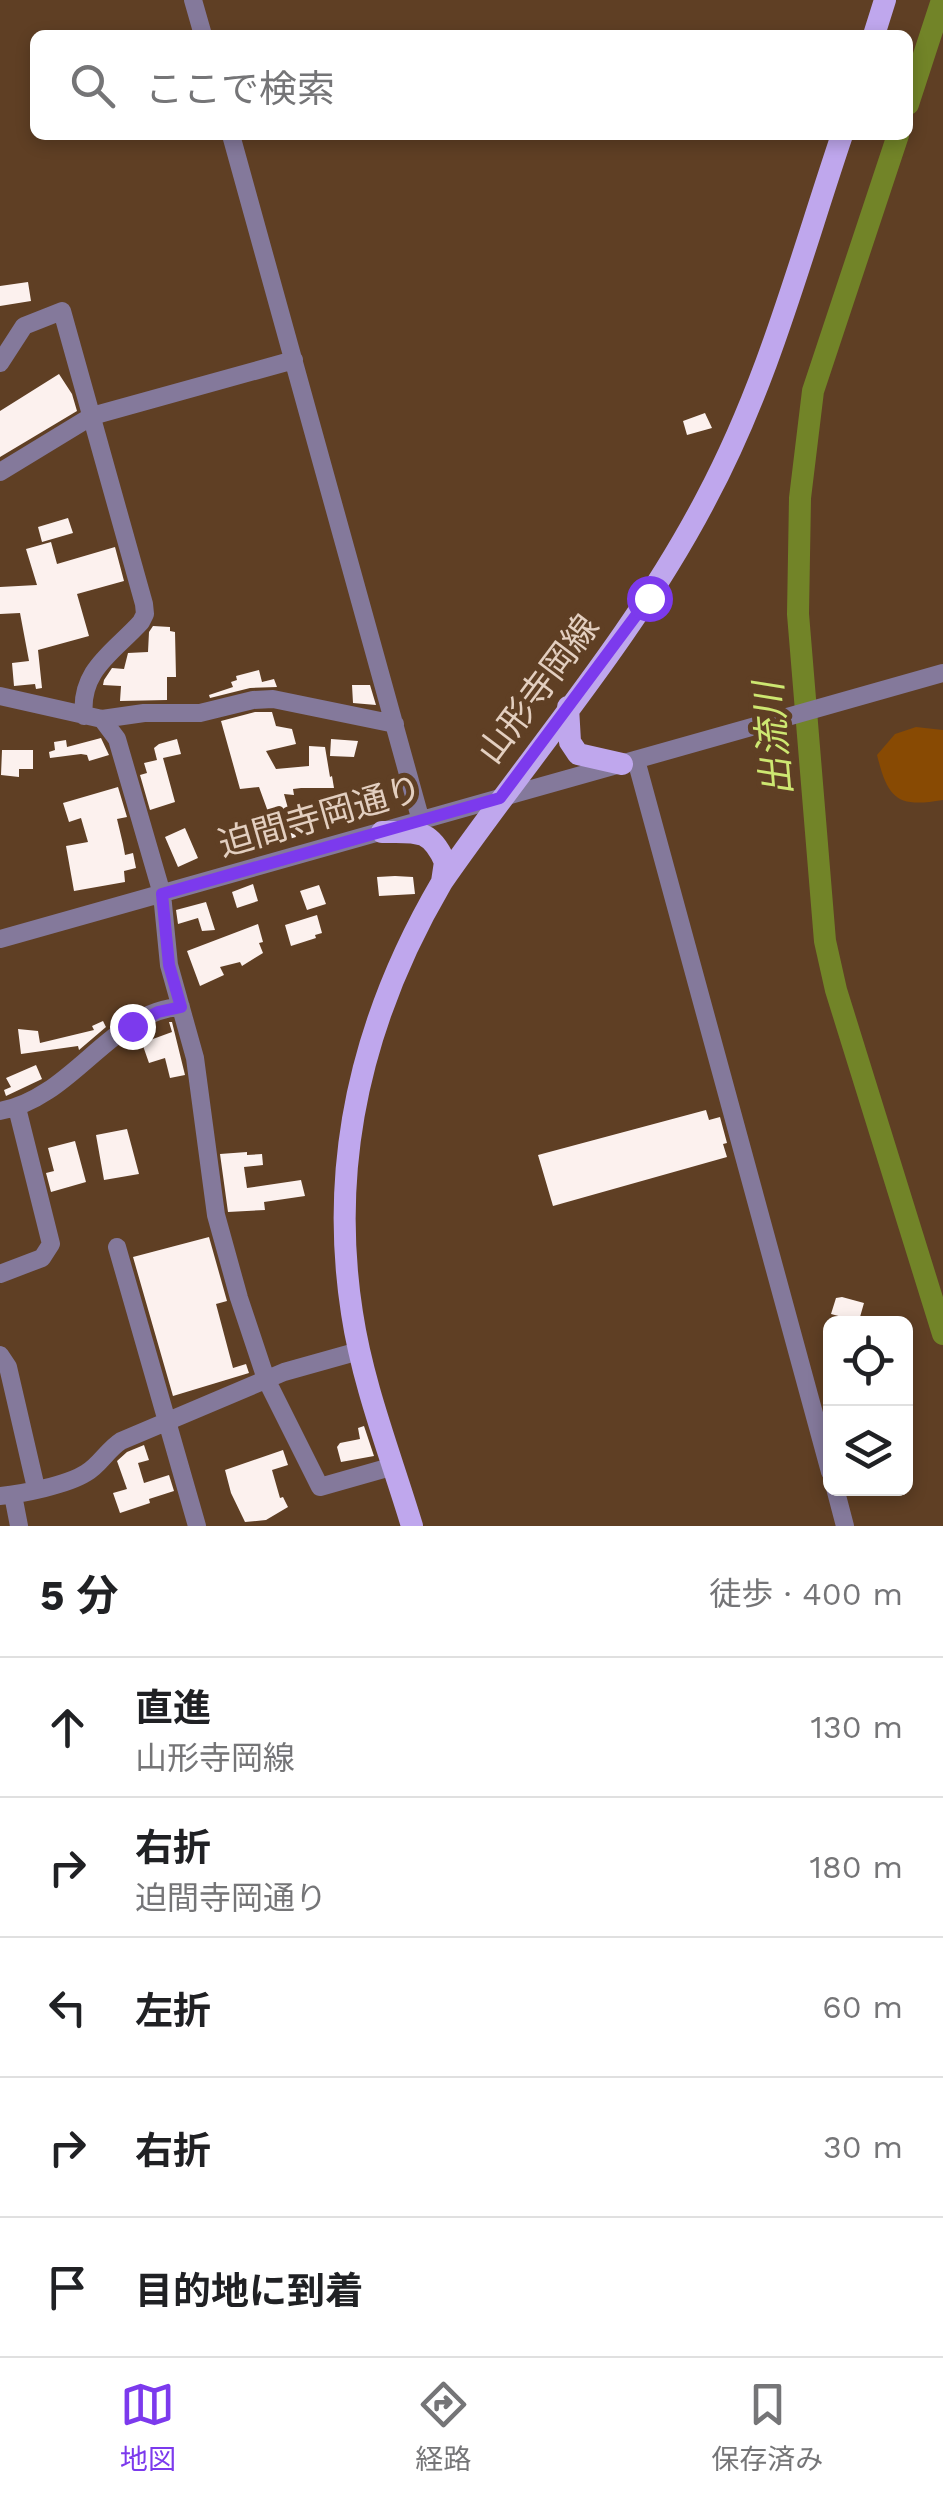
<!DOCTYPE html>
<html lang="ja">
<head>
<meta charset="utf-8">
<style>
	body { margin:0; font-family:"Work Sans","Noto Sans JP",sans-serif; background:#f6f6f6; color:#202124 }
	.controls { position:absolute; right:30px; bottom:30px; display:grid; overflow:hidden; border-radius:15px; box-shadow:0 5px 15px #0003 }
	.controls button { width:90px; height:90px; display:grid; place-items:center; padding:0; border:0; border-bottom:2px solid #e0e0e0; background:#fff; color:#202124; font:50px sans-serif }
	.stop { position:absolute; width:30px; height:30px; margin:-22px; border:8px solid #7c3aed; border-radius:50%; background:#fff }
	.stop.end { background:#7c3aed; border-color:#fff; box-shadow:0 2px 10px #0008 }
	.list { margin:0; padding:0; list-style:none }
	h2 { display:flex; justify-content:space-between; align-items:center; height:130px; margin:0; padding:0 40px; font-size:42px }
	h2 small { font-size:32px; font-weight:400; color:#757577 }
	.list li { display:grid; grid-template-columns:65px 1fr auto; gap:30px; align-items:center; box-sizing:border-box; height:140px; padding:0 40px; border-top:2px solid #e0e0e0 }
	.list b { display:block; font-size:38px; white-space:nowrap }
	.list p { margin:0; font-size:32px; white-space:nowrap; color:#757577 }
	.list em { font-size:32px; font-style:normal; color:#757577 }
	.icon { flex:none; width:55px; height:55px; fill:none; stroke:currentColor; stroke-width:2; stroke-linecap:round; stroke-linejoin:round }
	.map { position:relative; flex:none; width:943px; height:1526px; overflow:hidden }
	.search { position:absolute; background:#fff; box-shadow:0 5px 15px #0003; left:30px; right:30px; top:30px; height:110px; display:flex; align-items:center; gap:25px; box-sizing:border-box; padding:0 35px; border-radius:15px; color:#757577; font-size:38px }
	.sheet { height:830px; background:#fff }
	nav { display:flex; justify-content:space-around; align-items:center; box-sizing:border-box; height:140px; border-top:2px solid #e0e0e0; background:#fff; font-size:28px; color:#757577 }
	nav a { display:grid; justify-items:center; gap:5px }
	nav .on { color:#7c3aed }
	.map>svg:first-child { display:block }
	.green { fill:#884a03 }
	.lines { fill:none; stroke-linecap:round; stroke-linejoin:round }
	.river { stroke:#728428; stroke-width:22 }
	.building { fill:#fcf1ee }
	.minor { stroke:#84799b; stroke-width:18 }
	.major { stroke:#bfa7ed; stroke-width:22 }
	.route { stroke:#7c3aed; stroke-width:12 }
	.labels { text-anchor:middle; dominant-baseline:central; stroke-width:10; stroke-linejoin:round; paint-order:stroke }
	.street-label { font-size:35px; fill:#e3cfc0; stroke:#5f3f24 }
	.water-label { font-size:38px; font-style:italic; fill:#cde771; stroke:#5f3f24 }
</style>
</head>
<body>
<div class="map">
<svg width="943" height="1526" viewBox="0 0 943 1526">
	<rect width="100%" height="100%" fill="#5f3f24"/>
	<!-- green -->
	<path class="green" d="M916,727l27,3v70c-46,8 -55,-1 -66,-45l18,-21z"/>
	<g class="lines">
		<!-- river -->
		<path class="river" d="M908,104l34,-104
			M898,135l-85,256 -13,107 -2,116 27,327 11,49 107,344"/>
	</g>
	<!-- building -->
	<path class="building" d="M28,282l3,19 -31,5v-20z
		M59,374l13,20 5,17 -77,46v-46z
		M705,413l7,15 -25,7 -4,-14z
		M68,518l5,15 -31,9 -4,-15z
		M51,542l6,22 58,-17 9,34 -47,13 12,42 -51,14 4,38 -6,1 -1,-5 -21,2 -2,-23 17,-2 -9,-48 -20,1v-27l37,-2 -11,-36z
		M153,626l17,1v4l5,1 1,45h-9v23l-47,1 1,-15 -18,-1 1,-5 8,-12 12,1 4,-16 20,-1 1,-20z
		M259,670l3,12 12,-3 3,8 -27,1 -40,10 -1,-3 24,-8 -2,-5 6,-2 -1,-4z
		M352,685h18l6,20 -23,-2z
		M255,712h17l4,14 16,3 4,15 -30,7 10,18 33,-3v-20l16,1 5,30 2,-1 2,12h-33l-8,1 1,6 -10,-1 12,43 -17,5 -20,-55 -19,2 -19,-68z
		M101,738l8,17 -20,6 -2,-6 -6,-1 -31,4 -1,-6 6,-2 -1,-8 12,-2 1,7z
		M177,739l4,15 -18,4 12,44 -25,8 -10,-35 7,-2 -3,-10 13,-3 -3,-12 5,-4z
		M331,739l27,2 -4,16 -24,-1z
		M2,750h31v19h-14v8l-18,-2z
		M118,787l9,30 -10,2 6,25 2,11 8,-2 3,15 -12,3 1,11 -51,9 -8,-45 22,-4 -7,-24 -12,4 -6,-19z
		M185,828l13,30 -20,9 -13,-30z
		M395,876l18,1 2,17 -36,2 -2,-19z
		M253,884l5,17 -21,7 -5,-16z
		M319,885l7,19 -19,6 -7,-19z
		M206,902l9,28 -13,1 -4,-13 -20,6 -2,-14z
		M317,915l5,18 -7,2 1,3 -25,8 -6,-21z
		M258,924l5,18 -4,1 4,10 -21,13 -2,-4 -20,5 4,8 -24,11 -13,-35z
		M103,1021l3,6 -27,23 -1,-4 -57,8 -3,-25 20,2 2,12 54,-13 -2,-4z
		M169,1022h3l13,53 -15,3 -5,-20 -16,5 -7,-20 30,-11z
		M36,1065l6,14 -36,17 -2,-6 7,-3 -5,-9z
		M706,1110l3,10 11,-3 7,26 -4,1 4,13 -174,49 -15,-51z
		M127,1129l12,45 -35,6 -8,-45z
		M75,1141l11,41 -35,10 -5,-19 8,-2 -6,-23z
		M247,1152v3l15,-1 1,11 -19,2 3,21 54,-8 4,16 -41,6 1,8 -37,2 -8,-58z
		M209,1237l18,64 -11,3 17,64 13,-4 3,9 -76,23 -40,-139z
		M842,1297l22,6 -6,21h-14l2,-6 -15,-4 5,-16z
		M364,1426l10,30 -33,6 -4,-15 3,-4 20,-4 -2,-11z
		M144,1445l5,15 -11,3 6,20 25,-8 5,16 -25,8 1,4 -30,10 -7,-20 14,-4 -10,-28 10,-9z
		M283,1450l5,15 -16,5 8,28 3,-1 5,10 -22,13 -21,2 -14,-29 -6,-23z"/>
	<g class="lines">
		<!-- minor -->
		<path class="minor" d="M193,0l10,35
			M231,135l190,686
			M0,363l24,-37 38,-15 82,293 1,10 -4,8c-27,30 -62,48 -57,94
			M0,472l92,-56 202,-56
			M0,696l102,23 42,-6h56l53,-13 20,-1 122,25
			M102,719l15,20 45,155 7,71 26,93 21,157 23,83 27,81 54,108 74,-21
			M636,760l194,712
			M0,939l943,-266
			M0,1111c73,-13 112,-101 181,-104
			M117,1247l80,279
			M0,1274l42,-16 9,-14 -34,-136
			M0,1355l8,12 28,121
			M835,1488l10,38
			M13,1495l6,31
			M0,1496c22,-2 67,-11 86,-23 14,-8 21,-23 35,-32l163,-69 75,-21"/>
		<!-- major -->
		<path class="major" d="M874,35l11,-35
			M568,707l2,35 8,12 44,10
			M382,832c35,0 48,-4 63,30l-3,20
			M412,1526c-21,-70 -49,-140 -60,-213 -24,-154 12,-298 90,-431 88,-127 192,-245 264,-383 62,-116 94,-240 136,-364"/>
	</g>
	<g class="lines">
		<!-- route -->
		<path class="route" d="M132,1026l26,-14 23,-5 -12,-42 -7,-71 338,-96 149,-200"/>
	</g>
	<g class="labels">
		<!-- street labels -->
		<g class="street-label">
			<text transform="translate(538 689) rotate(-53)">山形寺岡線</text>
			<text transform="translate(320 816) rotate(-16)">迫間寺岡通り</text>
		</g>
		<!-- water labels -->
		<g class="water-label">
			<text transform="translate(773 739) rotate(-95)">出流川</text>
		</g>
	</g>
</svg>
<div class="controls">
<button><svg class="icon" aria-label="locate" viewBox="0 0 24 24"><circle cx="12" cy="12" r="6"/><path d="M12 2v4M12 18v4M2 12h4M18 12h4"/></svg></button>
<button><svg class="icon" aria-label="layers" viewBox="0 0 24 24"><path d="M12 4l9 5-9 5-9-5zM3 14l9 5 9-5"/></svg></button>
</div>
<div class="stop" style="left:649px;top:598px"></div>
<div class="stop end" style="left:132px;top:1026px"></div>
<div class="search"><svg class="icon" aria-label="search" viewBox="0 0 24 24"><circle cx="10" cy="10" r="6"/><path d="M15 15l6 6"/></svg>ここで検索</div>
</div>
<section class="sheet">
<h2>5 分<small>徒歩 · 400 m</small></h2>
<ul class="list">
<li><svg class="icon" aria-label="ahead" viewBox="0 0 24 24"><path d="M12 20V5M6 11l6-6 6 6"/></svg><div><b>直進</b><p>山形寺岡線</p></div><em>130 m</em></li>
<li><svg class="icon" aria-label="right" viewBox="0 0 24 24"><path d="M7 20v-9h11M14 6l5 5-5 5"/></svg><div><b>右折</b><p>迫間寺岡通り</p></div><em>180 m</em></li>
<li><svg class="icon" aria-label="left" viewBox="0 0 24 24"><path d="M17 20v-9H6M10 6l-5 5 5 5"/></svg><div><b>左折</b></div><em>60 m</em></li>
<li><svg class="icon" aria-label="right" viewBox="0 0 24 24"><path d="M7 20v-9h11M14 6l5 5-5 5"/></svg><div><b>右折</b></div><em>30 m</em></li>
<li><svg class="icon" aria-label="arrive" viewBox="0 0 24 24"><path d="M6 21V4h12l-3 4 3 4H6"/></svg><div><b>目的地に到着</b></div></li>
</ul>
</section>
<nav>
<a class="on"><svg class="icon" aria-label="map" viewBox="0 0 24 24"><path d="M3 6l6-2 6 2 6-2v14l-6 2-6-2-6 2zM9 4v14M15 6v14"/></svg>地図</a>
<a><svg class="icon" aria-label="directions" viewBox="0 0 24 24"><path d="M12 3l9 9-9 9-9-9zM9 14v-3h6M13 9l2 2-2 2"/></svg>経路</a>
<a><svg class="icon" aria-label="saved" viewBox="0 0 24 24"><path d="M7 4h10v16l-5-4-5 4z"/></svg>保存済み</a>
</nav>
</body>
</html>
